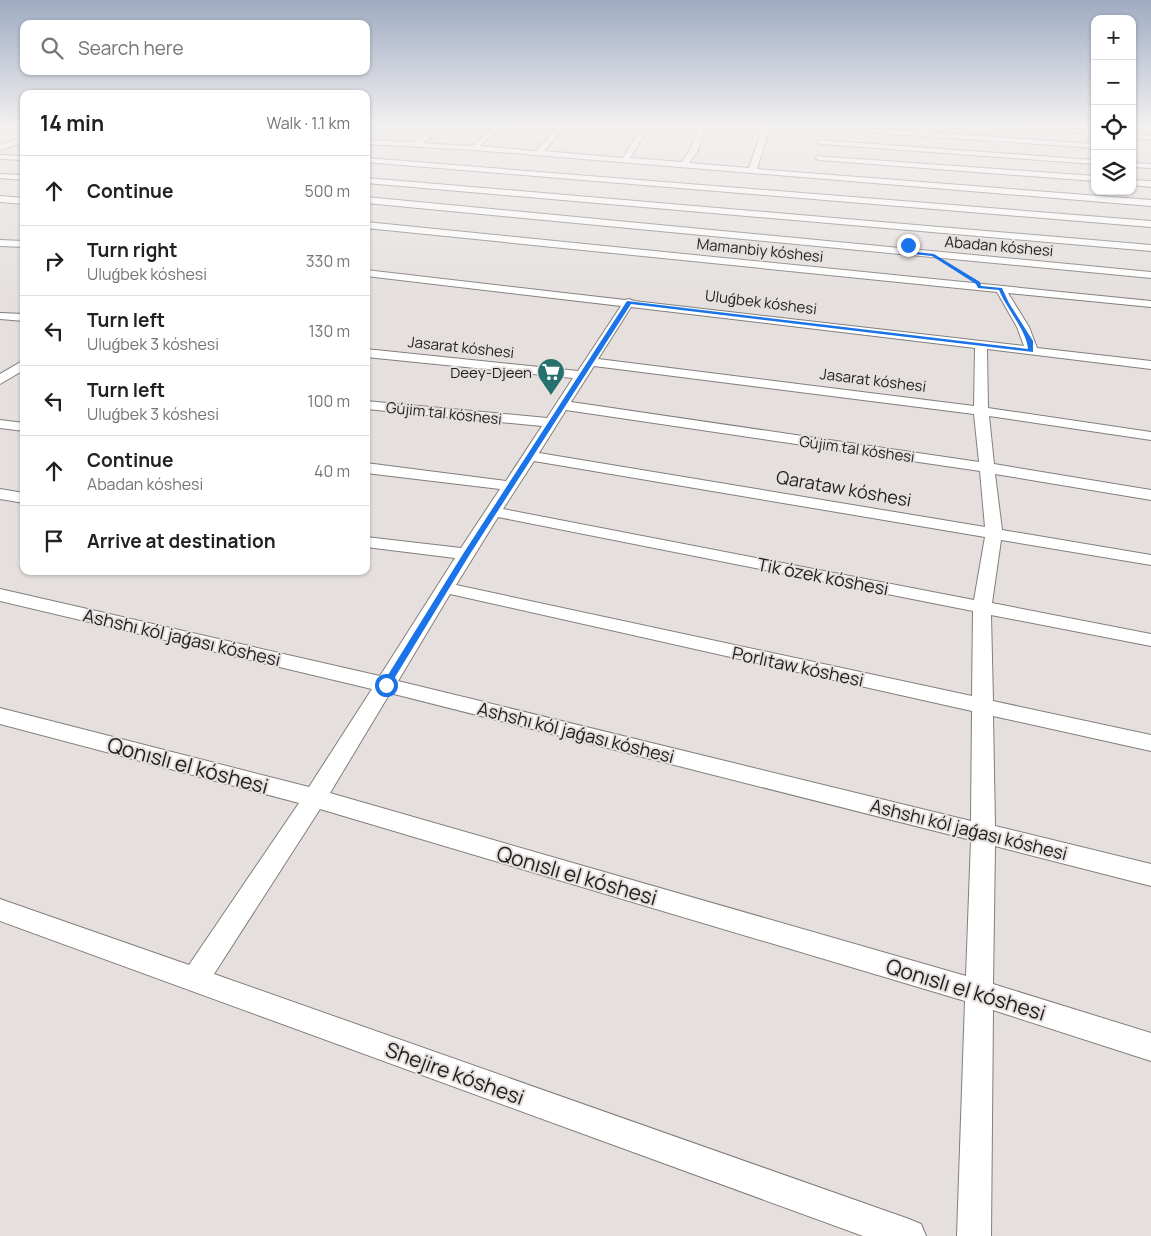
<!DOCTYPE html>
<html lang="en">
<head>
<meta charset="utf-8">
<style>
	body { margin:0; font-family:Manrope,sans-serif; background:#f6f6f6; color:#202124 }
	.controls { position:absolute; right:15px; top:15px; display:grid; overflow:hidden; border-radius:10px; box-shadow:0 1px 4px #0004 }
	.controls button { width:45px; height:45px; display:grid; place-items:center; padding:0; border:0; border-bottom:1px solid #e0e0e0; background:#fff; color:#202124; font:25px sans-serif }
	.stop { position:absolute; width:15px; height:15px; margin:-11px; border:4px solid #1a73e8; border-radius:50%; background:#fff }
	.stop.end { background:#1a73e8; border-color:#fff; box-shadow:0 1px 5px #0008 }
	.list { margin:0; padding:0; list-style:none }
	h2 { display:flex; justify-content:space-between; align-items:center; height:65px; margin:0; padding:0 20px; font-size:21px }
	h2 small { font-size:16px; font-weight:400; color:#757577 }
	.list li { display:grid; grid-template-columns:32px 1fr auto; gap:15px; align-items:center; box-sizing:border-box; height:70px; padding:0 20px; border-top:1px solid #e0e0e0 }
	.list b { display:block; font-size:19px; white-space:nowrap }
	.list p { margin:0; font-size:16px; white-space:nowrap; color:#757577 }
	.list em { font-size:16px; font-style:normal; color:#757577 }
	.icon { flex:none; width:28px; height:28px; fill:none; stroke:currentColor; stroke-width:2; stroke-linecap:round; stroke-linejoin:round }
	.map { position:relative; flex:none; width:1151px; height:1236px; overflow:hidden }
	.search { position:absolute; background:#fff; box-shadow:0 1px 4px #0004; left:20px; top:20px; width:350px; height:55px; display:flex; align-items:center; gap:12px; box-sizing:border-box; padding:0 18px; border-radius:10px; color:#757577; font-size:19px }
	.panel { position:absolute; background:#fff; box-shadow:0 1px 4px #0004; left:20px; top:90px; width:350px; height:485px; border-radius:10px }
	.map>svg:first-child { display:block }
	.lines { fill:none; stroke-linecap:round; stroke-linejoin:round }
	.minor-casing { stroke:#837e7c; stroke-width:2 }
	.minor { fill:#fff; fill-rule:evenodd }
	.route { fill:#1a73e8 }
	.labels { text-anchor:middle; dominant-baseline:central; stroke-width:4; stroke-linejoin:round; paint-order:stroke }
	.far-street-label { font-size:15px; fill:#201e1e; stroke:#e5e0de }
	.far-poi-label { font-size:15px; fill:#201e1e; stroke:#e5e0de; text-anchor:end }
	.street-label { font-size:18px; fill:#201e1e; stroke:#e5e0de }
	.near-street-label { font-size:21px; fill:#201e1e; stroke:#e5e0de }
</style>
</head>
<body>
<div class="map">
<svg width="1151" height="1236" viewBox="0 0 1151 1236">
	<rect width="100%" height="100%" fill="#e5e0de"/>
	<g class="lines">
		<defs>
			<path id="minor" d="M436,127h8l-21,16 49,3 21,-19h8l-21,19 56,5 22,-24h7l-21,24 79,7 19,-31h7l-19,31 52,4 8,-12 9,-23h7l-8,23 -9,13 60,5 14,-41h7l-13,42 394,31v6l-677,-56 -108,-6v-4l48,2z
				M814,127h39l242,17v4l-278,-19z
				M1026,127h30l39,4v4z
				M1132,134l19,2v4l-19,-2z
				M24,137v5l-24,8v-5z
				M818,140l277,20v4l-274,-20 -4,-2z
				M0,155l24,1v4l-24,-1z
				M816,156l279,20v5l-276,-21 -4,-2z
				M366,158l785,63v6l-785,-65z
				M1132,163l19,1v4l-19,-1z
				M0,174l24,1v5l-24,-2z
				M366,178l785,67v6l-785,-68z
				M1132,180l19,1v6l-19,-2z
				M0,196l24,2v6l-24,-2z
				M366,197l785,75v6l-785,-75z
				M366,222l785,79v6l-143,-14 21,34 8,21 114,13v8l-164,-20 1,59 163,24v8l-162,-24 5,48 157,26v10l-156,-26 7,56 149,25v10l-150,-25 -9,63 159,31v12l-160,-31 2,86 158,34v16l-158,-35 2,110 156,38v22l-156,-40 -2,138 158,49v28l-158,-51 -2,226h-34l8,-235 -645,-192 -106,165 695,245 12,5 5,12h-63l-863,-315v-22l189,66 110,-162 -299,-79v-16l309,79 63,-98 -372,-88v-12l380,87 75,-118 -89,-11v-10l95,11 39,-59 -134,-16v-10l140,18 36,-55 -176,-17v-8l181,17 26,-40 -207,-21v-8l212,22 43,-65 -255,-30v-6l259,30 4,-1 5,2 390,45 -7,-19 -20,-35 -631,-64zM631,307l344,41 -1,58 -376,-47zM594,366l380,48 5,48 -408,-60zM566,410l414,61 5,56 -446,-74zM534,461l451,76 -11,63 -471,-91zM498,517l475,94 -1,85 -516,-111zM450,594l522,117 -1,110 -573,-140zM390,693l581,147 -5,136 -636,-183z
				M0,240l24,1v6l-24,-1z
				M0,313l24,1v7l-24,-2z
				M24,360v10l-24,14v-10z
				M0,420l24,3v8l-24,-3z
				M0,489l24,4v10l-24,-4z"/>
		</defs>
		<!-- minor casing -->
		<use href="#minor" class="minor-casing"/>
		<!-- minor -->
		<use href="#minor" class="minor"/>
	</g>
	<!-- sky -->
	<linearGradient id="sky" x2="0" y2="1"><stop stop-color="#9fabc2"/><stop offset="0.42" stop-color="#f3f1f0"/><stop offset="1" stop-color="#f3f1f0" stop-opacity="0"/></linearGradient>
	<rect width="1151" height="300" fill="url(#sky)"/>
	<!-- route -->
	<path class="route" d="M906,244h3l7,8 18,2 46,28 1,4 21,2 7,15 24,38v11l-402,-48 -161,250 -81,133h-6v-4l80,-129 164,-253 401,48c-1,-18 -22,-41 -29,-59l-21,-2 -2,-4 -44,-28 -19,-2z"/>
	<!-- icons -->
	<defs>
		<symbol id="supermarket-pin" viewBox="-11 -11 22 30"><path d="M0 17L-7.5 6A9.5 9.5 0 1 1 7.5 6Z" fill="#26706e" stroke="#e5e0de"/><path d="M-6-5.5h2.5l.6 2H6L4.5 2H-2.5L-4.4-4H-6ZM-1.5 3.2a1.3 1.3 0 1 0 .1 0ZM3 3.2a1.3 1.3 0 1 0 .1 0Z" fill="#fff"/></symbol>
	</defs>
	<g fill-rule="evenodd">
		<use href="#supermarket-pin" x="535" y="356" width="32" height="43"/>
	</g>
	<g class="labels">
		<!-- far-street labels -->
		<g class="far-street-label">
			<text transform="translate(999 246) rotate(5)">Abadan kóshesi</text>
			<text transform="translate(760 250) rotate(6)">Mamanbiy kóshesi</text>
			<text transform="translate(761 302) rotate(7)">Uluǵbek kóshesi</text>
			<text transform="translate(461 347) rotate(6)">Jasarat kóshesi</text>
			<text transform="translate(873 380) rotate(7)">Jasarat kóshesi</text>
			<text transform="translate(444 413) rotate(6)">Gújim tal kóshesi</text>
			<text transform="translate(857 449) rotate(8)">Gújim tal kóshesi</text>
		</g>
		<!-- far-poi labels -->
		<g class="far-poi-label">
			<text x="532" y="372">Deey-Djeen</text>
		</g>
		<!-- street labels -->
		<g class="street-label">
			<text transform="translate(844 488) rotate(10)">Qarataw kóshesi</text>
			<text transform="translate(823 576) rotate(11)">Tik ózek kóshesi</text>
			<text transform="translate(182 637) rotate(13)">Ashshı kól jaǵası kóshesi</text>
			<text transform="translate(798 666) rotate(12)">Porlıtaw kóshesi</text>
			<text transform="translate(576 732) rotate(14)">Ashshı kól jaǵası kóshesi</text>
			<text transform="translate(969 829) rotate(14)">Ashshı kól jaǵası kóshesi</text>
		</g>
		<!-- near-street labels -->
		<g class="near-street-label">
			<text transform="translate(188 765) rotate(15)">Qonıslı el kóshesi</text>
			<text transform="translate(577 875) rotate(16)">Qonıslı el kóshesi</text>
			<text transform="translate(966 989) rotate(17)">Qonıslı el kóshesi</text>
			<text transform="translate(455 1073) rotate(20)">Shejire kóshesi</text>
		</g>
	</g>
</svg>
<div class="controls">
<button>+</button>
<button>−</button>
<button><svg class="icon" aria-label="locate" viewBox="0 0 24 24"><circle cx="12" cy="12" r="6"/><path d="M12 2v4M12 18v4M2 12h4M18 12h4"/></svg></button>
<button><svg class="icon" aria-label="layers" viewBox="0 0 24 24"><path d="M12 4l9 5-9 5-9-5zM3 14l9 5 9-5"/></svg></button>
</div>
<div class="stop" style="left:386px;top:685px"></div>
<div class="stop end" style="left:908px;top:245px"></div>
<div class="search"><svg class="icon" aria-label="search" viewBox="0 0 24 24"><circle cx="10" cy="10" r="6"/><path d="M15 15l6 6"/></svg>Search here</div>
<section class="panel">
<h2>14 min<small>Walk · 1.1 km</small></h2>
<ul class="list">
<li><svg class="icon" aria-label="ahead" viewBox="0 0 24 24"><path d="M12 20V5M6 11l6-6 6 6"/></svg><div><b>Continue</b></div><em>500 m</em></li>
<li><svg class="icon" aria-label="right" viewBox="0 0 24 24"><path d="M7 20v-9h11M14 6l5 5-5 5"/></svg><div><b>Turn right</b><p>Uluǵbek kóshesi</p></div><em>330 m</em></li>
<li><svg class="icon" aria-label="left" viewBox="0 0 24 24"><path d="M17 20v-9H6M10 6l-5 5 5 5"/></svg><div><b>Turn left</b><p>Uluǵbek 3 kóshesi</p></div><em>130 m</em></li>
<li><svg class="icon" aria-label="left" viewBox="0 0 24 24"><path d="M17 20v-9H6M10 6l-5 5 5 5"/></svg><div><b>Turn left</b><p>Uluǵbek 3 kóshesi</p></div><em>100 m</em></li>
<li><svg class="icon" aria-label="ahead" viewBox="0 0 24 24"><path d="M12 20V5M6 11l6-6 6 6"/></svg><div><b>Continue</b><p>Abadan kóshesi</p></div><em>40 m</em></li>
<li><svg class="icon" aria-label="arrive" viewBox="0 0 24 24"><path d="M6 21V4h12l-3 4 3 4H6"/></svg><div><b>Arrive at destination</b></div></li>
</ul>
</section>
</div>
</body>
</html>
